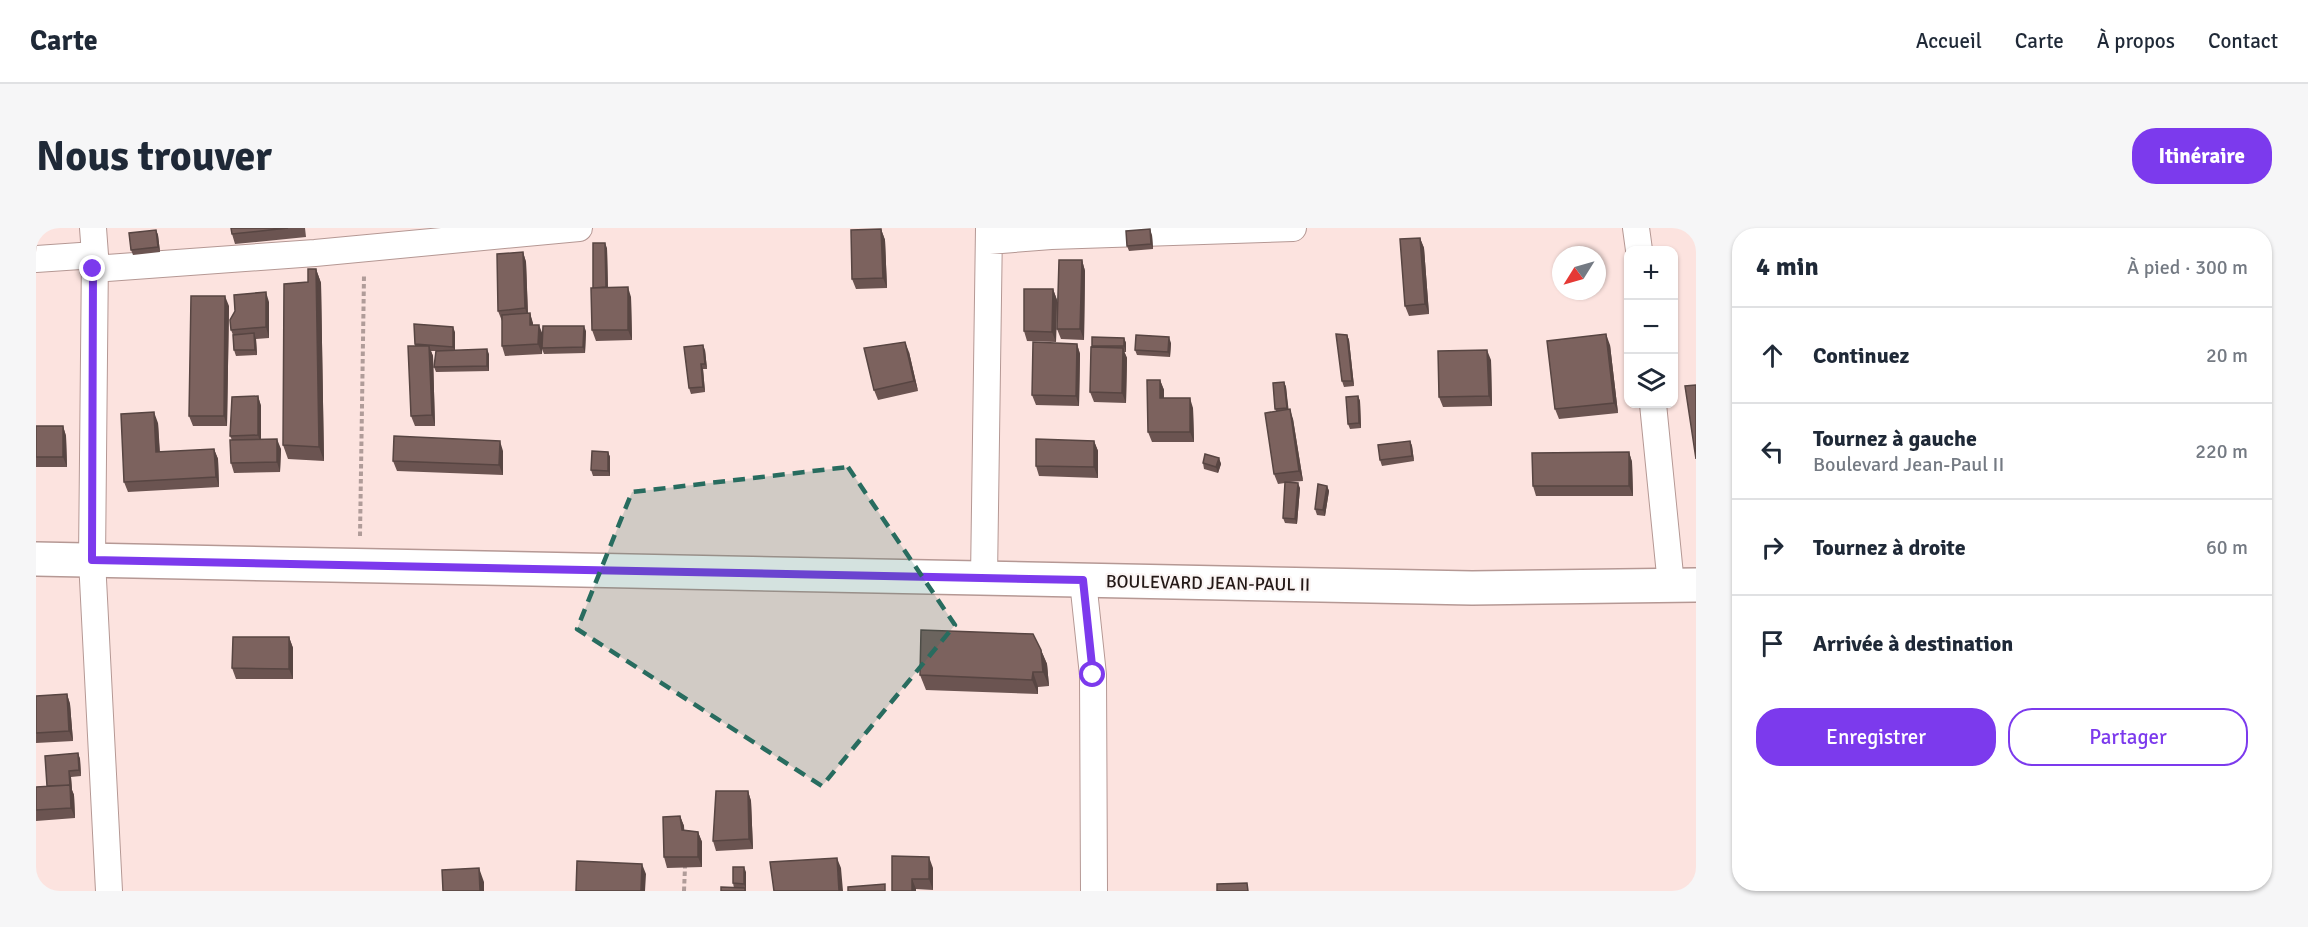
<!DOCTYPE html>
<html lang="fr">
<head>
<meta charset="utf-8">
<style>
	body { margin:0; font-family:Signika,sans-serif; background:#f6f6f7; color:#1f2937 }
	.controls { position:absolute; right:18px; top:18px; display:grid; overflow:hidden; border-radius:12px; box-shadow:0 2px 4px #0004 }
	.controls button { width:54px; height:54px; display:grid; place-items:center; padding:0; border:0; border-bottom:2px solid #e0e1e3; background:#fff; color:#1f2937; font:30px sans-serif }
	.compass { position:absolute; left:1516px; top:18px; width:54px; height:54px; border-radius:50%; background:#fff; box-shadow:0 2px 4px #0004; rotate:233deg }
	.stop { position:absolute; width:18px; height:18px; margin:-14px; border:4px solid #7c3aed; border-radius:50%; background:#fff }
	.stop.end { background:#7c3aed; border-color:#fff; box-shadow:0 2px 6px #0008 }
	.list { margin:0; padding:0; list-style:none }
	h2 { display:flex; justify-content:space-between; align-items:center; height:78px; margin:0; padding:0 24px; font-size:26px }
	h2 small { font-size:20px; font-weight:400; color:#747a83 }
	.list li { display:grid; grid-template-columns:39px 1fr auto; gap:18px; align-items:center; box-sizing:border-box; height:96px; padding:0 24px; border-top:2px solid #e0e1e3 }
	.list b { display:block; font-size:22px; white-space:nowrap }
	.list p { margin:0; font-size:20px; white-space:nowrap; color:#747a83 }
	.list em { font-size:20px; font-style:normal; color:#747a83 }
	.actions { display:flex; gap:12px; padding:18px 24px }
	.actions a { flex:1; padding:14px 0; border:2px solid #7c3aed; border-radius:24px; text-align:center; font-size:21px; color:#7c3aed }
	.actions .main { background:#7c3aed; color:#fff }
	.icon { flex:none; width:33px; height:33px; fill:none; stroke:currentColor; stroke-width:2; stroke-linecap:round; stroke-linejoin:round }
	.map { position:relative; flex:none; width:1660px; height:663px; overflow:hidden; border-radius:24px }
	header { display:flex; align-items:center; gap:36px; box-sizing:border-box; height:84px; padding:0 30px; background:#fff; border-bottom:2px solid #e0e1e3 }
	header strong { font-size:28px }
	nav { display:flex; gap:33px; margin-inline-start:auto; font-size:21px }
	.intro { display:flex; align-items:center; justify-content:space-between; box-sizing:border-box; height:144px; padding:0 36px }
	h1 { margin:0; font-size:42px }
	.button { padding:15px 27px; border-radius:24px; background:#7c3aed; color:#fff; font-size:21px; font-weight:700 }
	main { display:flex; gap:36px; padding:0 36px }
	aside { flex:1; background:#fff; border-radius:24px; box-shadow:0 2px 4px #0004 }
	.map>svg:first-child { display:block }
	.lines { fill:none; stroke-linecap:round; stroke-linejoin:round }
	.street-casing { stroke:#b59894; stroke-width:28 }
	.secondary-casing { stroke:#b59894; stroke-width:36 }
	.path { stroke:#b09c99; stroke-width:4; stroke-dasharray:4.5 3; stroke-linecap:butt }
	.street { stroke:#fff; stroke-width:26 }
	.secondary { stroke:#fff; stroke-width:33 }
	.wall { fill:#6b5451 }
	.shaded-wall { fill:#574542 }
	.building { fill:#7c625e; stroke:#574542; stroke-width:1.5 }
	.route { stroke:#7c3aed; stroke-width:8 }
	.marked { fill:#286c5f; fill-opacity:0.2; stroke:#286c5f; stroke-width:4.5; stroke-dasharray:12 8; stroke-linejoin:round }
	.labels { text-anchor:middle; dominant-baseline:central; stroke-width:4.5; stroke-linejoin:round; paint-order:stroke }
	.street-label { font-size:18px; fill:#231816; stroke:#fbf5f4 }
</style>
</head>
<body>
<header>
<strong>Carte</strong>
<nav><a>Accueil</a><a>Carte</a><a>À propos</a><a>Contact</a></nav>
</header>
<div class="intro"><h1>Nous trouver</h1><a class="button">Itinéraire</a></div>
<main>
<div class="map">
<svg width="1660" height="663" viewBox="0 0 1660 663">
	<rect width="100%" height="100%" fill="#fce3df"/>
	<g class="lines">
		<defs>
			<path id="street" d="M57,0l2,27 -3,305 17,331
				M1600,0l3,22
				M953,13l62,-5 242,-8
				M0,31l59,-4
				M57,41l222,-16 264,-25
				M1617,176l18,181
				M948,350l5,-350
				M1047,353l10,94 1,216"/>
			<path id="secondary" d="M0,331l1436,29 224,-3"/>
		</defs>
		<!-- street casing -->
		<use href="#street" class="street-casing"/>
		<!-- secondary casing -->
		<use href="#secondary" class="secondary-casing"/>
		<!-- path -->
		<path class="path" d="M324,308l4,-260
			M648,663l1,-24"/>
		<!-- street -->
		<use href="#street" class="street"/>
		<!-- secondary -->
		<use href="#secondary" class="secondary"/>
	</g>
	<!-- wall -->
	<path class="wall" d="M195,0h74l1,9 -71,7 -3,-10z
		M845,1l4,11 2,48 -31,1 -4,-10z
		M120,2l2,5 2,17 -27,3 -2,-5z
		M1116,7l1,14 -24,2 -2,-5z
		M1384,10l4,10 5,66 -20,2 -4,-10z
		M571,20l1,39 23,10 1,43 -36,1 -4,-11 1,-42z
		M487,24l3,10 2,51h2l3,12 10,10 43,-4 -1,22 -41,1 -2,-5v5l-37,2 -3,-10v-25l-4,-10z
		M1046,32l3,11 -1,69 -23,-1 -4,-10z
		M280,41l5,14 3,178 -36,-2 -5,-14 25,-163z
		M1017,61l4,11 -1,42 -29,-1 -3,-10z
		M233,74v36l-13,1 1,16 -21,1 -2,-6 -1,-15 -2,-5z
		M193,78l-2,120h-34l-4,-10z
		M419,104v18l34,4v17l-53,1 -2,-5 6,-16h-9l2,5 2,70h-20l-4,-10 4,-72z
		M1311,107l2,5 5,46 -10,1 -2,-6z
		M1088,110l2,5v9h-2l3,6 -1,45 -32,-1 -4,-10 2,-46z
		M1135,115l-1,14 -33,-2 -2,-5z
		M1041,116l3,10 -1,52 -43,-1 -4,-10z
		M1574,117l8,68 -59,6 -4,-10z
		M669,122l2,19h-4l2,23 -14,2 -2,-6z
		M873,124l9,39 -40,9 -4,-10z
		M1455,132l1,46 -49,1 -4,-10z
		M1124,152l4,10v8l29,10 1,34h-42l-4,-10z
		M1248,154l2,5 2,22 5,10 10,62 -13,1 10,6 -3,36 -12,-1 -2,-5 2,-35 -7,1 -4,-10 2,-63 -1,-2z
		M222,168l3,10v33l20,10 -1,23 -46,1 -3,-10 1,-23 -2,-4z
		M1322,168l2,5 1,27 -11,1 -2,-5z
		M122,195l2,29 54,-3 4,10 1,28 -91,5 -4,-10z
		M0,198h27l3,10 1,31h-31z
		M1058,213l4,10v27l-59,-2 -3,-10z
		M1374,213l2,5 2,15 -32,5 -2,-6z
		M467,223v24l-106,-4 -4,-10z
		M572,224l2,5v19h-17l-2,-6z
		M1593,224l3,10 1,34h-97l-3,-10z
		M1183,230l2,6 -3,9 -14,-4 -1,-6z
		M1291,258l2,5 -4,25 -8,-1 -2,-6z
		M253,409l4,11v31h-57l-4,-11z
		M1005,422l6,14 2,22 -11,1v7l-112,-4 -6,-15z
		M31,466l3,10 3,37 -37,2v-47z
		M42,525l2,6 1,17 -10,1 1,13 2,5 1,23 -39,3v-34l11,-1z
		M712,563l3,10 2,48 -37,2 -3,-10z
		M644,588l4,10v4l14,2 4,10v25l-35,1 -3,-11z
		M897,640v22l-17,-1v2h-24z
		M710,644v19h-25l13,-3 -1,-5z"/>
	<!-- shaded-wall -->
	<path class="shaded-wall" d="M845,1l4,11 2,48 -4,-10z
		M1114,1l2,6 1,14 -2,-5z
		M120,2l2,5 2,17 -2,-5z
		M1384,10l4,10 5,66 -4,-10z
		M569,15l2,5 1,46 -2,-6z
		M487,24l3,10 2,56 -3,-10z
		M1046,32l3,11 -1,69 -4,-11z
		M280,41l5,14 3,178 -5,-14z
		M592,59l3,10 1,43 -4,-10z
		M1017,61l4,11 -1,42 -4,-10z
		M230,64l3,10v36l-3,-11z
		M189,68l4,10 -2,120 -3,-10z
		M494,85l3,10v12l-3,-10z
		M503,97l4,10 -1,19 -4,-10z
		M548,98l2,5 -1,22 -2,-6z
		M417,99l2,5v20l-2,-5z
		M218,105l2,6 1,16 -2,-5z
		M1570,106l4,11 8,68 -4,-10z
		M1311,107l2,5 5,46 -2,-5z
		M1133,109l2,6 -1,14 -2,-5z
		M1088,110l2,5v9l-2,-6z
		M869,114l4,10 9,39 -4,-10z
		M1041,116l3,10 -1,52 -3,-10z
		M667,117l2,5 2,19 -2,-5z
		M393,118l4,10 2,70 -3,-11z
		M1087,120l4,10 -1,45 -4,-10z
		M451,121l2,5v17l-2,-5z
		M1451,122l4,10 1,46 -3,-10z
		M665,136l2,5 2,23 -2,-5z
		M1124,152l4,10v18l-4,-10z
		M1248,154l2,5 3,26 -2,-5z
		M222,168l3,10v39l-3,-10z
		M1322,168l2,5 1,27 -2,-5z
		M1154,170l3,10 1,34 -4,-10z
		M1254,181l3,10 10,62 -4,-10z
		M118,184l4,11 2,39 -4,-10z
		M27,198l3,10 1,31 -4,-10z
		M241,211l4,10 -1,23 -3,-10z
		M464,213l3,10v24l-4,-10z
		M1058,213l4,10v27l-4,-11z
		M1374,213l2,5 2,15 -2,-5z
		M178,221l4,10 1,28 -3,-10z
		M572,224l2,5v19l-2,-5z
		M1593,224l3,10 1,34 -4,-10z
		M1183,230l2,6 -3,9 -2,-6z
		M1262,255l2,5 -3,36 -2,-5z
		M1291,258l2,5 -4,25 -2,-6z
		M253,409l4,11v31l-4,-10z
		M1005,422l6,14 2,22 -6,-14z
		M997,444l5,15v7l-6,-14z
		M31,466l3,10 3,37 -4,-10z
		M42,525l2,6 1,17 -2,-6z
		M33,543l2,6 1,13 2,5 1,23 -4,-10z
		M712,563l3,10 2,48 -4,-10z
		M644,588l4,10 1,14 -3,-10z
		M662,604l4,10v25l-4,-10z
		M893,629l4,11v22l-4,-11z
		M801,630l4,10 2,23h-4z
		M606,636l4,10 -1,17h-4z
		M708,639l2,5v17l-2,-5z
		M443,640l5,14v9h-4z
		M876,651l4,10v2h-4z"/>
	<!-- building -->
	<path class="building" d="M195,0h57l-56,6z
		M845,1l2,49 -31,1 -1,-49z
		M1114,1l1,15 -24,2 -1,-15z
		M120,2l2,17 -27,3 -2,-17z
		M1384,10l5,66 -20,2 -5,-67z
		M557,15h12l1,44 -13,1z
		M487,24l2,56 -27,3 -1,-57z
		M1023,32h23l-2,69h-23z
		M272,41h8l3,178 -36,-2 1,-161 24,-2z
		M592,59v43h-36l-1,-42z
		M988,61h29l-1,43 -28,-1z
		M230,64v35l-35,3 -1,-10 5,-9 -1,-16z
		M155,68h34l-1,120h-35z
		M494,85v12h9l-1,19 -36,2v-31z
		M378,96l39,3v20l-38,-3z
		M507,98h41l-1,21 -41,1z
		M218,105l1,17h-21l-1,-15z
		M1300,106l11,1 5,46h-10z
		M1570,106l8,69 -59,6 -8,-68z
		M1100,107l33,2 -1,15 -33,-2z
		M1056,109l32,1v8h-32z
		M869,114l9,39 -40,9 -10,-42z
		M997,114l44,2 -1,52 -44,-1z
		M667,117l2,19h-4l2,23 -14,1 -5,-41z
		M372,118h21l3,69 -21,1z
		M1055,119l32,1 -1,45 -32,-1z
		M451,121v17l-53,1 2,-16z
		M1451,122l2,46 -50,1 -1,-46z
		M1111,152h13v18h30v34h-42z
		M1248,154l3,26 -12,1 -2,-26z
		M1660,157v74l-11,-73z
		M222,168v39l-28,1 2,-39z
		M1322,168l1,27 -11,1 -2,-27z
		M1254,181l9,62 -25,3 -9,-61z
		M118,184l2,40 58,-3 2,28 -92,5 -3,-68z
		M0,198h27v31h-27z
		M358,208l106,5 -1,24 -106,-4z
		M241,211v23l-46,1 -1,-23z
		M1000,211l58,2v26l-58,-1z
		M1374,213l2,15 -32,4 -2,-15z
		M556,223l16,1v19l-17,-1z
		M1593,224v34h-96l-1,-33z
		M1169,226l14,4 -3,9 -13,-4z
		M1249,254l13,1 -3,36 -12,-1z
		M1282,256l9,2 -4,24 -8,-1z
		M885,402l112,4 8,16 2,22h-10l-1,8 -112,-5z
		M197,409h56v32l-57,-1z
		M31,466l2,37 -33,2v-37z
		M42,525l1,17 -10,1 1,16v-2l-23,1 -2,-30z
		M34,557l1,23 -35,2v-23z
		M680,563h32l1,48 -36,2z
		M644,588l2,14 16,2v25h-34l-1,-40z
		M856,628l37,1v22h-17v12h-20z
		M801,630l2,33h-65l-4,-29z
		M541,633l65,3 -1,27h-65z
		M697,639h11v17l-11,-1z
		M443,640l1,23h-37l-1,-21z
		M1211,655l1,8h-31v-7z
		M849,656v7h-37v-4z
		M685,659l24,1v3h-24z"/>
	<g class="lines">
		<!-- route -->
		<path class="route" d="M57,41l-1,291 991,20 10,95"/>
	</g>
	<!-- marked area -->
	<path class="marked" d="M812,239l107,158 -133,161 -245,-157 55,-137z"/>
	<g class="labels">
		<!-- street labels -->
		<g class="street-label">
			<text transform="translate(1172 355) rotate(1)">BOULEVARD JEAN-PAUL II</text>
		</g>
	</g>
</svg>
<div class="controls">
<button>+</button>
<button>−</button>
<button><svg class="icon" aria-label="layers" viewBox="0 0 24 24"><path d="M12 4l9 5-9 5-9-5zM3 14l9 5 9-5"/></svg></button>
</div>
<svg class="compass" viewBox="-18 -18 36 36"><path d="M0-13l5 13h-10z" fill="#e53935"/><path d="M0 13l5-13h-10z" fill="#747a83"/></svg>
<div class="stop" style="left:1057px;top:447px"></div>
<div class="stop end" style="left:57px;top:41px"></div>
</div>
<aside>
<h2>4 min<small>À pied · 300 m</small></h2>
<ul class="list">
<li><svg class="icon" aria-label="ahead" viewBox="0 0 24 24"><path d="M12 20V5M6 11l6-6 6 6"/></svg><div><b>Continuez</b></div><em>20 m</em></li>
<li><svg class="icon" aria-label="left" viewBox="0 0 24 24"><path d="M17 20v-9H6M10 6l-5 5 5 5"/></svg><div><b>Tournez à gauche</b><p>Boulevard Jean-Paul II</p></div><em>220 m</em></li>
<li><svg class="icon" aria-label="right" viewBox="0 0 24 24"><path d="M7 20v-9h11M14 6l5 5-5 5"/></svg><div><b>Tournez à droite</b></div><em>60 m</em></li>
<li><svg class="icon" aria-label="arrive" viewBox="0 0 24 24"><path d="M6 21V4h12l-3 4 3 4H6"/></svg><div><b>Arrivée à destination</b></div></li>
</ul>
<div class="actions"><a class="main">Enregistrer</a><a>Partager</a></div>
</aside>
</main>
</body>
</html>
